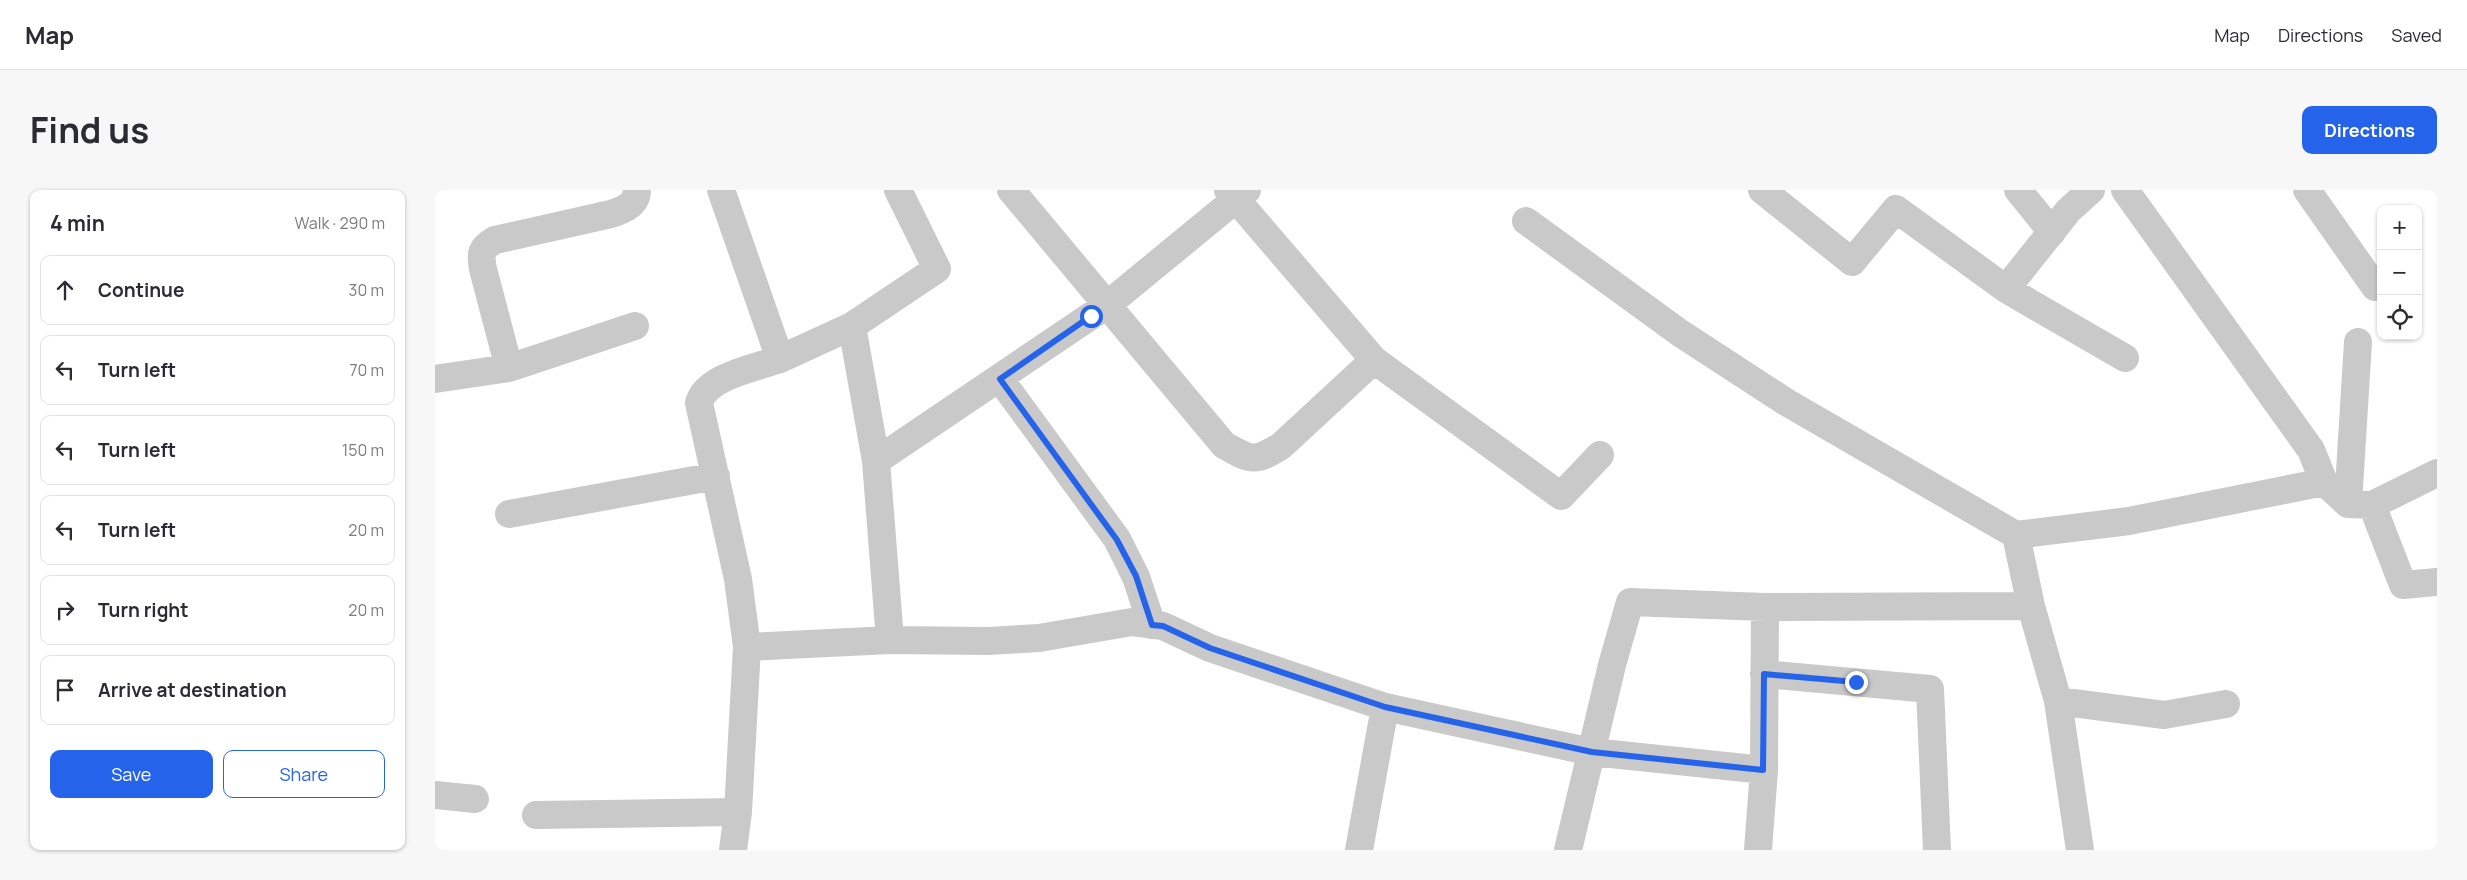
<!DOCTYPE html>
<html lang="en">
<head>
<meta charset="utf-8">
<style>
	body { margin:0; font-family:Manrope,sans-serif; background:#f7f7f7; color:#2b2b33 }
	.controls { position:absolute; right:15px; top:15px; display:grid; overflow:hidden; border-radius:10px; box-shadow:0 1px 4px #0004 }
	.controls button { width:45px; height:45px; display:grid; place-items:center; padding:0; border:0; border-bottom:1px solid #e1e1e2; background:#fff; color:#2b2b33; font:25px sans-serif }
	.stop { position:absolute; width:15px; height:15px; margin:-11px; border:4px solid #2563eb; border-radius:50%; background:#fff }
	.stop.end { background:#2563eb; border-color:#fff; box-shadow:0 1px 5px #0008 }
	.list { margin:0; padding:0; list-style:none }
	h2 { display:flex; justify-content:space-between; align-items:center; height:65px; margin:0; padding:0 20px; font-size:21px }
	h2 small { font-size:16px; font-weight:400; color:#7c7c81 }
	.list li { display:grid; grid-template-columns:32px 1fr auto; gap:15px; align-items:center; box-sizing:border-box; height:70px; margin:0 10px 10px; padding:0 10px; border:1px solid #e1e1e2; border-radius:10px }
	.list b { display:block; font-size:19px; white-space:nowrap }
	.list em { font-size:16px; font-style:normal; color:#7c7c81 }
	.actions { display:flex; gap:10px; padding:15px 20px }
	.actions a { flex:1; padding:11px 0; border:1px solid #2563eb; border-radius:10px; text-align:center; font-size:18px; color:#2563eb }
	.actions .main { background:#2563eb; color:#fff }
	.icon { flex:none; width:28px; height:28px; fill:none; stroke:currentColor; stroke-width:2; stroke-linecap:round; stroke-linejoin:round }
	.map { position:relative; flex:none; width:2002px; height:660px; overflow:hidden; border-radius:10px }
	header { display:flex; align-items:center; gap:30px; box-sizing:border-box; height:70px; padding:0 25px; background:#fff; border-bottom:1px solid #e1e1e2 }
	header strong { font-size:24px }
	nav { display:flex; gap:28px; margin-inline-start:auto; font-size:18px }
	.intro { display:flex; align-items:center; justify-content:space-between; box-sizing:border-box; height:120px; padding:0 30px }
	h1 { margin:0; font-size:35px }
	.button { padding:12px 22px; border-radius:10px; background:#2563eb; color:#fff; font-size:18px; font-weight:700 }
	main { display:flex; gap:30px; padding:0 30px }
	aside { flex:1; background:#fff; border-radius:10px; box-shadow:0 1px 4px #0004 }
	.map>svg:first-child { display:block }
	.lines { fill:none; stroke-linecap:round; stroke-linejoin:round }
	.minor { stroke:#c9c9c9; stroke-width:28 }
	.route { stroke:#2563eb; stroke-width:6 }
</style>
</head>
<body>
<header>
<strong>Map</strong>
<nav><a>Map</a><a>Directions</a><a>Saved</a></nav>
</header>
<div class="intro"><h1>Find us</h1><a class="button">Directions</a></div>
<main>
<aside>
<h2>4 min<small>Walk · 290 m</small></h2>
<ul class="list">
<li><svg class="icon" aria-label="ahead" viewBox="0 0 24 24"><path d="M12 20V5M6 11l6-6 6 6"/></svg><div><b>Continue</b></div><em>30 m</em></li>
<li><svg class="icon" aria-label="left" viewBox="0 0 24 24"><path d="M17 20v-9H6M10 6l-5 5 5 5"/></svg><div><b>Turn left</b></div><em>70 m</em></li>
<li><svg class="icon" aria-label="left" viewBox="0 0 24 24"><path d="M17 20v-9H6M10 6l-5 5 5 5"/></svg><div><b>Turn left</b></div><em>150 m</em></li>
<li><svg class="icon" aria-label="left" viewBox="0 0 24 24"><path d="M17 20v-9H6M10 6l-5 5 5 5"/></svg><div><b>Turn left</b></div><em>20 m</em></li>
<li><svg class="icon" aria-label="right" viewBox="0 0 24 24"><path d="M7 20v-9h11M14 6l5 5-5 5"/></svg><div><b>Turn right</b></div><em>20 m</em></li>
<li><svg class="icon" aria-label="arrive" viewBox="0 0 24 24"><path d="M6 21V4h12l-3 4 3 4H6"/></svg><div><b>Arrive at destination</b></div></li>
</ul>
<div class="actions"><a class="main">Save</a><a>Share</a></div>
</aside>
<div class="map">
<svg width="2002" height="660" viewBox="0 0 2002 660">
	<rect width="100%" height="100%" fill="#fff"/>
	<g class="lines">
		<!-- minor -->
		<path class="minor" d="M286,0l59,169 72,-33
			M576,0l213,255c27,15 30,18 57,1l93,-86
			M793,0l146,170 187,136 39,-41
			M1327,0l90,72 44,-53 110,80
			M1583,0l34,42
			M1656,0l-23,21 -62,78 119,69
			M1690,0l186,260 13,32 24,22 24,1 65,-32
			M1872,0l68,97
			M1091,31l154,112 106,69 230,133
			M74,178l-26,-99c-3,-16 -2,-21 12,-29l116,-26c12,-4 26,-9 26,-24
			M0,189l74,-11 126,-42
			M565,189l117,160 19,38 16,48
			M441,271l231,-156 140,-115
			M1913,314l10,-162
			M1937,315l31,80 34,-3
			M74,324l207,-38
			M455,450l-14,-179 -24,-135 85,-57 -39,-79
			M312,457l-9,-68 -39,-176c7,-27 57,-35 81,-44
			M1329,484l166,15 7,161
			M1623,511l106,14 62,-11
			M950,517l207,45 172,18
			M0,605l40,4
			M101,625l202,-3
			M298,660l5,-38 9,-165 143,-7 98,1 51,-3 93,-16 31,4 47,22 175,59 -26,143
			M1133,660l44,-185 18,-63 135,5 266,-1
			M1323,660l6,-80 1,-163
			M1645,660l-22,-149 -27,-95 -15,-71 113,-14 195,-39"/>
	</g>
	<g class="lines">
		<!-- route -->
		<path class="route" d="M656,126l-91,63 117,161 19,36 16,49 11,1 47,22 175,59 207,45 171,18 1,-96 92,8"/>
	</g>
</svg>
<div class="controls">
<button>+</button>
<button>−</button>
<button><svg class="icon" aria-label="locate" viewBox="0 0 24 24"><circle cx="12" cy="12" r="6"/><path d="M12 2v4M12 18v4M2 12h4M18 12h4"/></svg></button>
</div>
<div class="stop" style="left:656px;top:126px"></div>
<div class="stop end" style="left:1421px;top:492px"></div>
</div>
</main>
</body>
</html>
